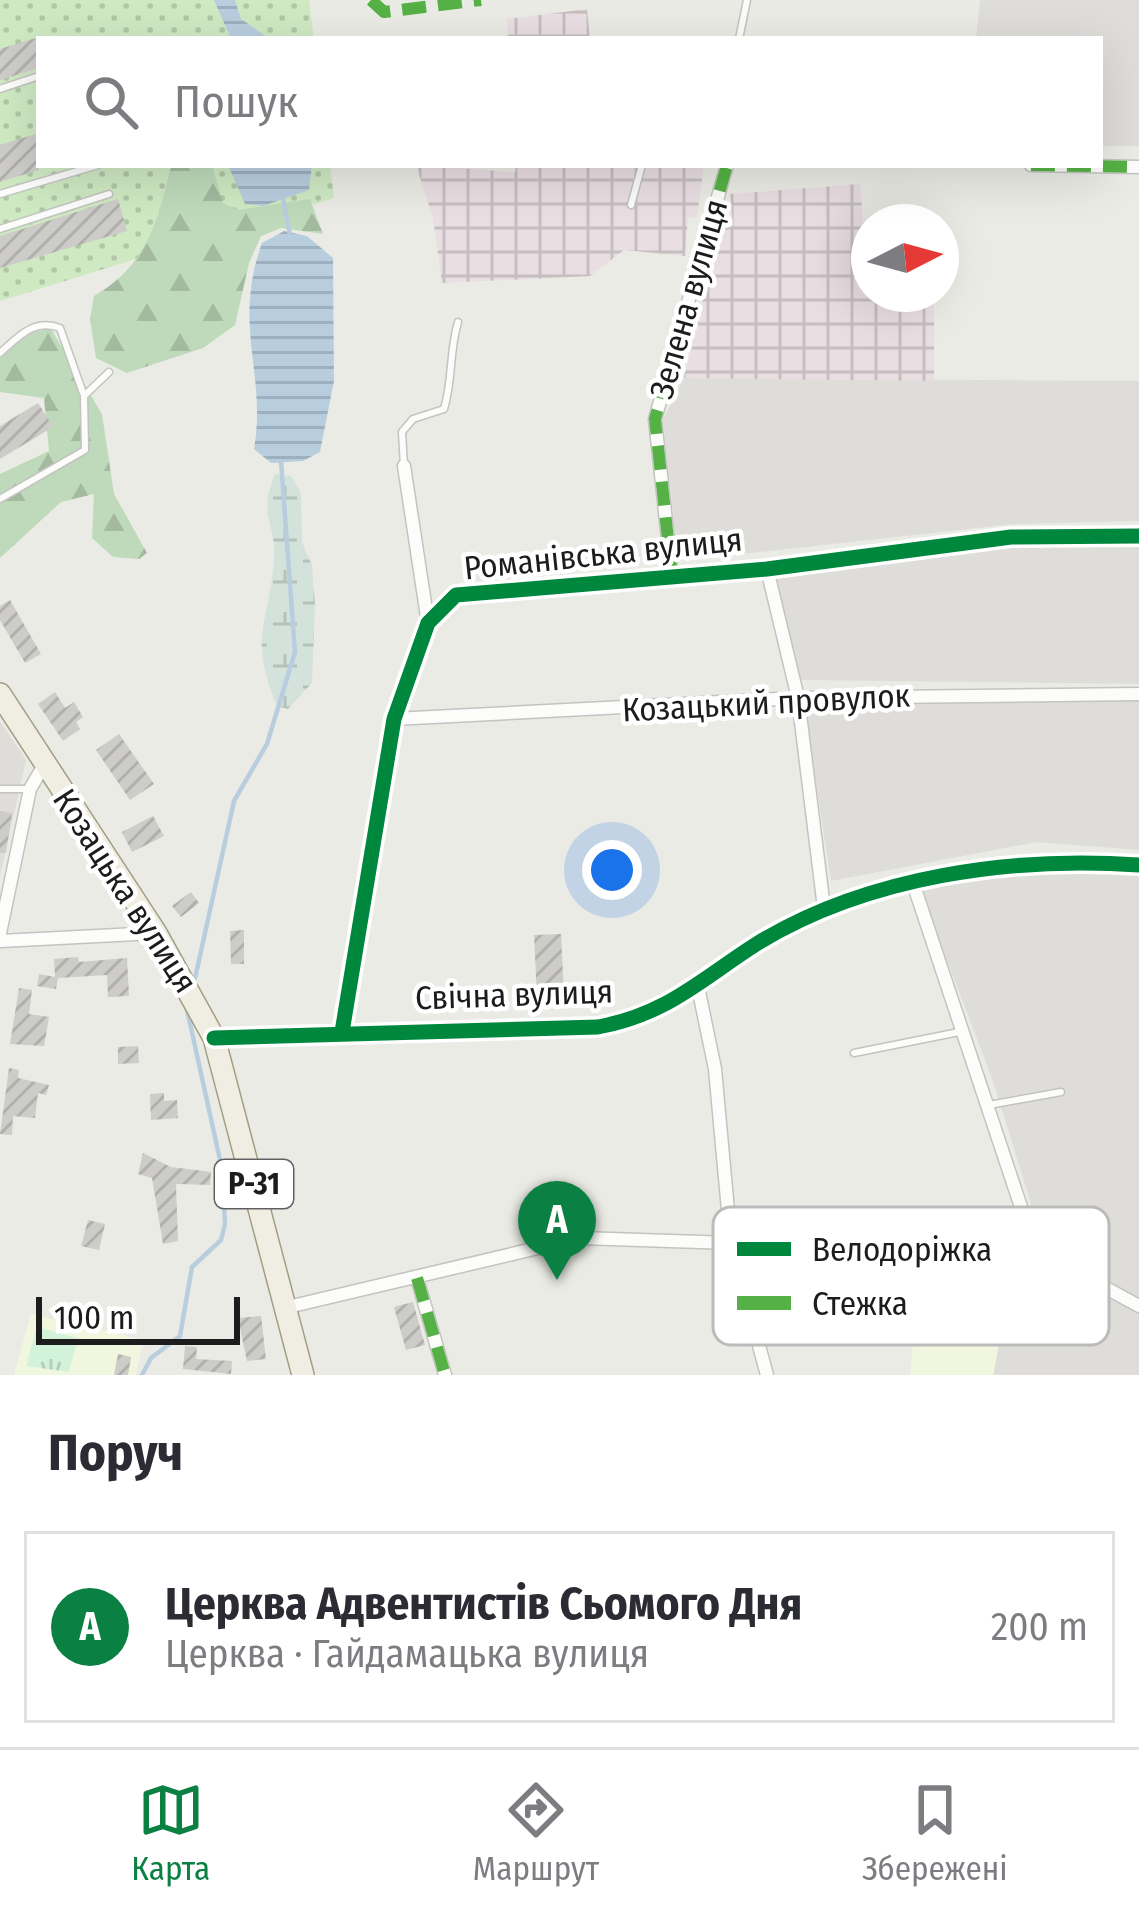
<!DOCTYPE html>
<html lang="uk">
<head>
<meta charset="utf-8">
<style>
	body { margin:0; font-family:"Fira Sans Condensed",sans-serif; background:#f2f2f3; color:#2b2b33 }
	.compass { position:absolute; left:851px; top:204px; width:108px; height:108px; border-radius:50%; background:#fff; box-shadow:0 12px 48px #0002; rotate:84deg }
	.scale { position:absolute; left:36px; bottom:30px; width:204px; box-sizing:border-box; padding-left:12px; border:6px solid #1c1c1c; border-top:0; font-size:33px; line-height:42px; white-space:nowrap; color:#1c1c1c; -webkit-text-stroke:9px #fff; paint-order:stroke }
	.you { position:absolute; left:612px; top:870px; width:42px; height:42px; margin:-30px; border:9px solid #fff; border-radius:50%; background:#1a73e8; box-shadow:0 0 0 18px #1a73e833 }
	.badge { display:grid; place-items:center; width:78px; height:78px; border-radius:50%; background:#0b8043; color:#fff; font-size:39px; font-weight:700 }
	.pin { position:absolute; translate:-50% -99px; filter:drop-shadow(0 3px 6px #0008) }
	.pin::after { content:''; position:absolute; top:63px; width:42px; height:36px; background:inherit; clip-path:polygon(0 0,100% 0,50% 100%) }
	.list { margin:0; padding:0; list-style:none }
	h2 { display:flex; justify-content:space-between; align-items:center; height:156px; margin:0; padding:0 48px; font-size:51px }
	h2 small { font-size:39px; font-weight:400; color:#7c7c81 }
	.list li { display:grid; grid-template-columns:78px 1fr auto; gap:36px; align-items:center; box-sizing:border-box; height:192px; margin:0 24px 24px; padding:0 24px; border:3px solid #e1e1e2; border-radius:0px }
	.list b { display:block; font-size:45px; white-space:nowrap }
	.list p { margin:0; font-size:39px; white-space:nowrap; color:#7c7c81 }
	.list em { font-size:39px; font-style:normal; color:#7c7c81 }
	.icon { flex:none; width:66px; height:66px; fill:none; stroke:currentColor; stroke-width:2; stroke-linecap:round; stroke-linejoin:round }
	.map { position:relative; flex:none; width:1139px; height:1375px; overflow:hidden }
	.search { position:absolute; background:#fff; box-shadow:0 12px 48px #0002; left:36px; right:36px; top:36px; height:132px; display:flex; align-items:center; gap:30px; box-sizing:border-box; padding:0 42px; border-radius:0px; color:#7c7c81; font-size:45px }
	.sheet { height:372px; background:#fff }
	nav { display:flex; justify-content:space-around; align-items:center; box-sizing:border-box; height:168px; border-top:3px solid #e1e1e2; background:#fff; font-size:33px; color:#7c7c81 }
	nav a { display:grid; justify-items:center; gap:6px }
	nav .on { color:#0b8043 }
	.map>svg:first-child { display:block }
	.residential { fill:#deddda }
	.industrial { fill:url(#industrial-grid) }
	.education { fill:#f1f6df }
	.grass { fill:url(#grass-dots) }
	.forest { fill:url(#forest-firs) }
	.wetland { fill:url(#wetland-marsh) }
	.park { fill:url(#park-tufts) }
	.water { fill:url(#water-rules) }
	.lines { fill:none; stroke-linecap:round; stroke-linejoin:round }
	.stream { stroke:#b8cedf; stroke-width:4.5 }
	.building { fill:url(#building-hatch) }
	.lane-casing { stroke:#c3c3c1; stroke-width:9 }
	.street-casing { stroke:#c3c3c1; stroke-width:15 }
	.primary-casing { stroke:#a19e82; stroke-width:24 }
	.lane { stroke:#fcfcfb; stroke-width:6 }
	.street { stroke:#fcfcfb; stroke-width:12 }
	.primary { stroke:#f0eee3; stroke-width:21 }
	.quiet { stroke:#55b145; stroke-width:12; stroke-dasharray:24 12; stroke-linecap:butt }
	.cycleway-casing { stroke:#fff; stroke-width:22 }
	.cycleway { stroke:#00873e; stroke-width:15 }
	.labels { text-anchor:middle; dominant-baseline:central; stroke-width:9; stroke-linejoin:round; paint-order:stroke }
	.shield { fill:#fff; stroke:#606060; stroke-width:3 }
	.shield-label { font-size:30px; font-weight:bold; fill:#1c1c1c }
	.street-label { font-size:33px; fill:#1c1c1c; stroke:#fff }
	.key { fill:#fff; stroke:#bbb; stroke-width:3 }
	.key-label { font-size:33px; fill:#1c1c1c }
</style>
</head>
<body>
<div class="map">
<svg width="1139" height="1375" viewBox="0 0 1139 1375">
	<defs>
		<pattern id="industrial-grid" width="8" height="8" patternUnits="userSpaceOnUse" patternTransform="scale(3)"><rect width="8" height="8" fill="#e9dee2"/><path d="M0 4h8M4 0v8" fill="none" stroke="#c7bec1"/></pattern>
		<pattern id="grass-dots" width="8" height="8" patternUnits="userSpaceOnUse" patternTransform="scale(3)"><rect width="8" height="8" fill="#cfe9c3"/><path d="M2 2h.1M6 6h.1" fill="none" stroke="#b1c7a7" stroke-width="1.8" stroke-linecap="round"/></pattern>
		<pattern id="forest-firs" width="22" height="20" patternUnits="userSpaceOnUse" patternTransform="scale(3)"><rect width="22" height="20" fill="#bedaba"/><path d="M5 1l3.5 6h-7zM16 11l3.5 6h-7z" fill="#a3ba9f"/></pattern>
		<pattern id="wetland-marsh" width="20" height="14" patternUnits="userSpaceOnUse" patternTransform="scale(3)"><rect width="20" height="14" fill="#d3e3dc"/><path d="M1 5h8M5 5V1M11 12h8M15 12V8" fill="none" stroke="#b5c2bc"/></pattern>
		<pattern id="park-tufts" width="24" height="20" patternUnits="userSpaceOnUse" patternTransform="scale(3)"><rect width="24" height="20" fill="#d2f3da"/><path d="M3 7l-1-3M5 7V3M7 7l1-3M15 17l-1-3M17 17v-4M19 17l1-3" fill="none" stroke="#b4d0ba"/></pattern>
		<pattern id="water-rules" width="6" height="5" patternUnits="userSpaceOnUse" patternTransform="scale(3)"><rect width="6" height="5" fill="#b8cedf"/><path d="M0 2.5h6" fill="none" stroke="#9eb0bf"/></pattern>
		<pattern id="building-hatch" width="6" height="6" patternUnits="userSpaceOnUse" patternTransform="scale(3)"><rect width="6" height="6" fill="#cdccc8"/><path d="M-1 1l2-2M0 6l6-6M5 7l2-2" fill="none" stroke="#afafab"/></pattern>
	</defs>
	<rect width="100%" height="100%" fill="#ebebe5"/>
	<!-- residential -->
	<path class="residential" d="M980,0h159v146h-39v-107h-124z
		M684,378l455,3v140l-125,3 -336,37 -15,-142z
		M1139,542v142l-339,-4 -25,-108 229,-29z
		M1139,700v150l-102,-8 -206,39 -27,-177z
		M0,721l26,39 -26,116z
		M1065,865l74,8v502h-146l10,-51 14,-5 24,-83 -48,-155 -72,-189 71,-19z"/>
	<!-- industrial -->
	<path class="industrial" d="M587,9l3,30h-82l-1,-20z
		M416,165l99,7 1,-7h188l-7,53h-9l-3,38 -61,-6 -34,26 -148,7 -9,-65z
		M860,184l9,110h65v87l-250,-3 36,-151 13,-1 -3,-32z"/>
	<!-- education -->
	<path class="education" d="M31,1314l112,26 -7,35h-122z
		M915,1322l88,2 -10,51h-83z"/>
	<!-- grass -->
	<path class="grass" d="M0,0h309l5,39h-275v126h291l4,33 -334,103z"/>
	<!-- forest -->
	<path class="forest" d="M171,165h41l11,38 14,7 73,-11 13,35 -42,-6 -20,8 -12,27 -14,62 -32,23 -76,25 -31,-15 -6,-39 4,-23c52,-30 65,-75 77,-131z
		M51,329l51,85 12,80 33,59 -8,6 -26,-2 -21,-19 2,-44 -33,8 -61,56v-84l49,-23 -5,-53 -44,-6v-38l31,-22z"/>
	<!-- wetland -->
	<path class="wetland" d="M275,474l16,2 10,17 1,49 10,23 3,40 -3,78 -24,26 -11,-3c-30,-72 -7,-81 -3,-149 2,-36 -17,-39 1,-83z"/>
	<!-- park -->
	<path class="park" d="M37,1327l41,11 -9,34 -43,-6z"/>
	<!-- water -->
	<path class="water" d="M214,0h21l6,19 29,20h-39z
		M228,165h84l-3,25 -46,16 -18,-2z
		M284,231l23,5 26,22 1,123 -14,71 -17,9 -32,2 -17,-14c13,-75 -22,-123 8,-206z"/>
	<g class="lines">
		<!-- stream -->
		<path class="stream" d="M282,194l8,41
			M194,983l40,-182 33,-57 28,-92 -14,-191
			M142,1375l9,-17 29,-22 12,-69 29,-27 4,-16 -3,-55 -36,-164"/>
	</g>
	<!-- building -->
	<path class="building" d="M39,37v31l-39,12v-31z
		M39,133v37l-39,12v-37z
		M118,199l9,32 -127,37v-32z
		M38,403l15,24 -53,32v-33z
		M10,600l31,54 -16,9 -25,-43v-14z
		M55,692l10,16 9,-6 9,15 -7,5 4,7 -17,12 -25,-37z
		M119,734l35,50 -24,16 -34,-50z
		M0,811l12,2 -6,40h-6z
		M153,816l11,20 -32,16 -10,-20z
		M191,892l8,11 -18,14 -9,-11z
		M244,930v34h-13l-1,-33z
		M561,934l3,61 -27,1 -3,-61z
		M78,957l1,5 48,-4 2,38 -21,1 -1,-22 -49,3 -2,11 -19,-3 2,-12 16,3 -1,-18z
		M19,988l13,2 -3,24 20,3 -5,29 -34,-2z
		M138,1046l1,17 -21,1v-17z
		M9,1068l10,2 -1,8 31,7 -3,10 -8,-2 -3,25 -22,-2 -1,19 -12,-1z
		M164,1093v8l13,-1 1,18 -27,2 -1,-26z
		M143,1153l28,14 40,5 -1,13 -34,-1 2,57 -15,3 -11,-66 -14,-4z
		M88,1220l17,4 -6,26 -18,-4z
		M413,1302l12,43 -19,5 -12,-43z
		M261,1316l5,43 -19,2 -9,-43z
		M185,1346l12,1 -1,12 36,2 -1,13 -48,-5z
		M118,1354l13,3 -3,18h-14z"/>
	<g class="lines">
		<defs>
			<path id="lane" d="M739,39l8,-39
				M0,89l39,-13
				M0,194l98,-29
				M631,205l11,-40
				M0,229l109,-35
				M0,353c18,-16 34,-35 60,-25l23,65
				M404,466l-2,-34 11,-13 31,-10c9,-29 5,-57 14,-87
				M0,499l85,-49 -1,-54 25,-24
				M0,789h26
				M854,1053l105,-21
				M989,1105l72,-13"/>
			<path id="street" d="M1031,165l108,2
				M404,466l24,157
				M767,569l31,129 26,210
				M672,577l-17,-158 72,-254
				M394,719l404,-21 341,-4
				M914,886l118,354 21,19 86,47
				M0,933l30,-144 14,-24
				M0,941l156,-8
				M698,987l17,82 16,174 36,132
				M342,1032l52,-313 34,-96 28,-28 311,-26 244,-32 128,-1
				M214,1038l384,-11c70,-13 103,-48 160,-84 110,-67 255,-87 381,-78
				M417,1278l28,97
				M288,1307l292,-69 151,5"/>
			<path id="primary" d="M0,694l156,239 58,105 89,337"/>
		</defs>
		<!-- lane casing -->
		<use href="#lane" class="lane-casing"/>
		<!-- street casing -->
		<use href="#street" class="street-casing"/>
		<!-- primary casing -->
		<use href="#primary" class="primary-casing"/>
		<!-- lane -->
		<use href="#lane" class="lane"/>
		<!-- street -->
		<use href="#street" class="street"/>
		<!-- primary -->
		<use href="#primary" class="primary"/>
		<!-- quiet -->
		<path class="quiet" d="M371,0l13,12 97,-12
			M1031,165l108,2
			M672,577l-17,-158 72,-254
			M417,1278l28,97"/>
		<defs>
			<path id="cycleway" d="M342,1032l52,-313 34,-96 28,-28 311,-26 244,-32 128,-1
				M214,1038l384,-11c70,-13 103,-48 160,-84 110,-67 255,-87 381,-78"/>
		</defs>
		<!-- cycleway casing -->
		<use href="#cycleway" class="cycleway-casing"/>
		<!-- cycleway -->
		<use href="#cycleway" class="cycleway"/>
	</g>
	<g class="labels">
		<!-- shield labels -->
		<rect class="shield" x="215" y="1160" width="78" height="48" rx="9"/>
		<g class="shield-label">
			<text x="254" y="1184">Р-31</text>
		</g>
		<!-- street labels -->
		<g class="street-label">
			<text transform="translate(689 299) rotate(-74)">Зелена вулиця</text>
			<text transform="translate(603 554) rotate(-6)">Романівська вулиця</text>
			<text transform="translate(766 703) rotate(-3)">Козацький провулок</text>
			<text transform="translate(125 891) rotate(57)">Козацька вулиця</text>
			<text transform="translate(514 995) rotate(-2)">Свічна вулиця</text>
		</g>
	</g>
	<!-- legend -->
	<rect x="713" y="1207" width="396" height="138" rx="18" class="key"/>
	<rect x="737" y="1242" width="54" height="14" fill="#00873e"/>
	<rect x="737" y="1296" width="54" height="14" fill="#55b145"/>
	<g class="key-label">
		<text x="812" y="1261">Велодоріжка</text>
		<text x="812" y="1315">Стежка</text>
	</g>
</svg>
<svg class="compass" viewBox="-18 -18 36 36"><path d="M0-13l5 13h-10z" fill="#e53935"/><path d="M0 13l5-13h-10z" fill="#7c7c81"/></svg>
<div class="scale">100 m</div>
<div class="you"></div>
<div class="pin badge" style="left:557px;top:1280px">A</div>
<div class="search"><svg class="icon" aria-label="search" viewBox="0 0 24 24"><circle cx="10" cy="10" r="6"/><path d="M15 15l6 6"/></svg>Пошук</div>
</div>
<section class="sheet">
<h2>Поруч<small></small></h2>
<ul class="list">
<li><span class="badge">A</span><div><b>Церква Адвентистiв Сьомого Дня</b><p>Церква · Гайдамацька вулиця</p></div><em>200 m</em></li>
</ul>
</section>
<nav>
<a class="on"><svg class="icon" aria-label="map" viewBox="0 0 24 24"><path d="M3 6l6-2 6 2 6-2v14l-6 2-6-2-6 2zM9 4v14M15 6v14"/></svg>Карта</a>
<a><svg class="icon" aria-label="directions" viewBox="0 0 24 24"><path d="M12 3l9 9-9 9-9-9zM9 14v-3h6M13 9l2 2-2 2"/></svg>Маршрут</a>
<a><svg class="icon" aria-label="saved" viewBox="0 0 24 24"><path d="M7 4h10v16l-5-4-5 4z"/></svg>Збережені</a>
</nav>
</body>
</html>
